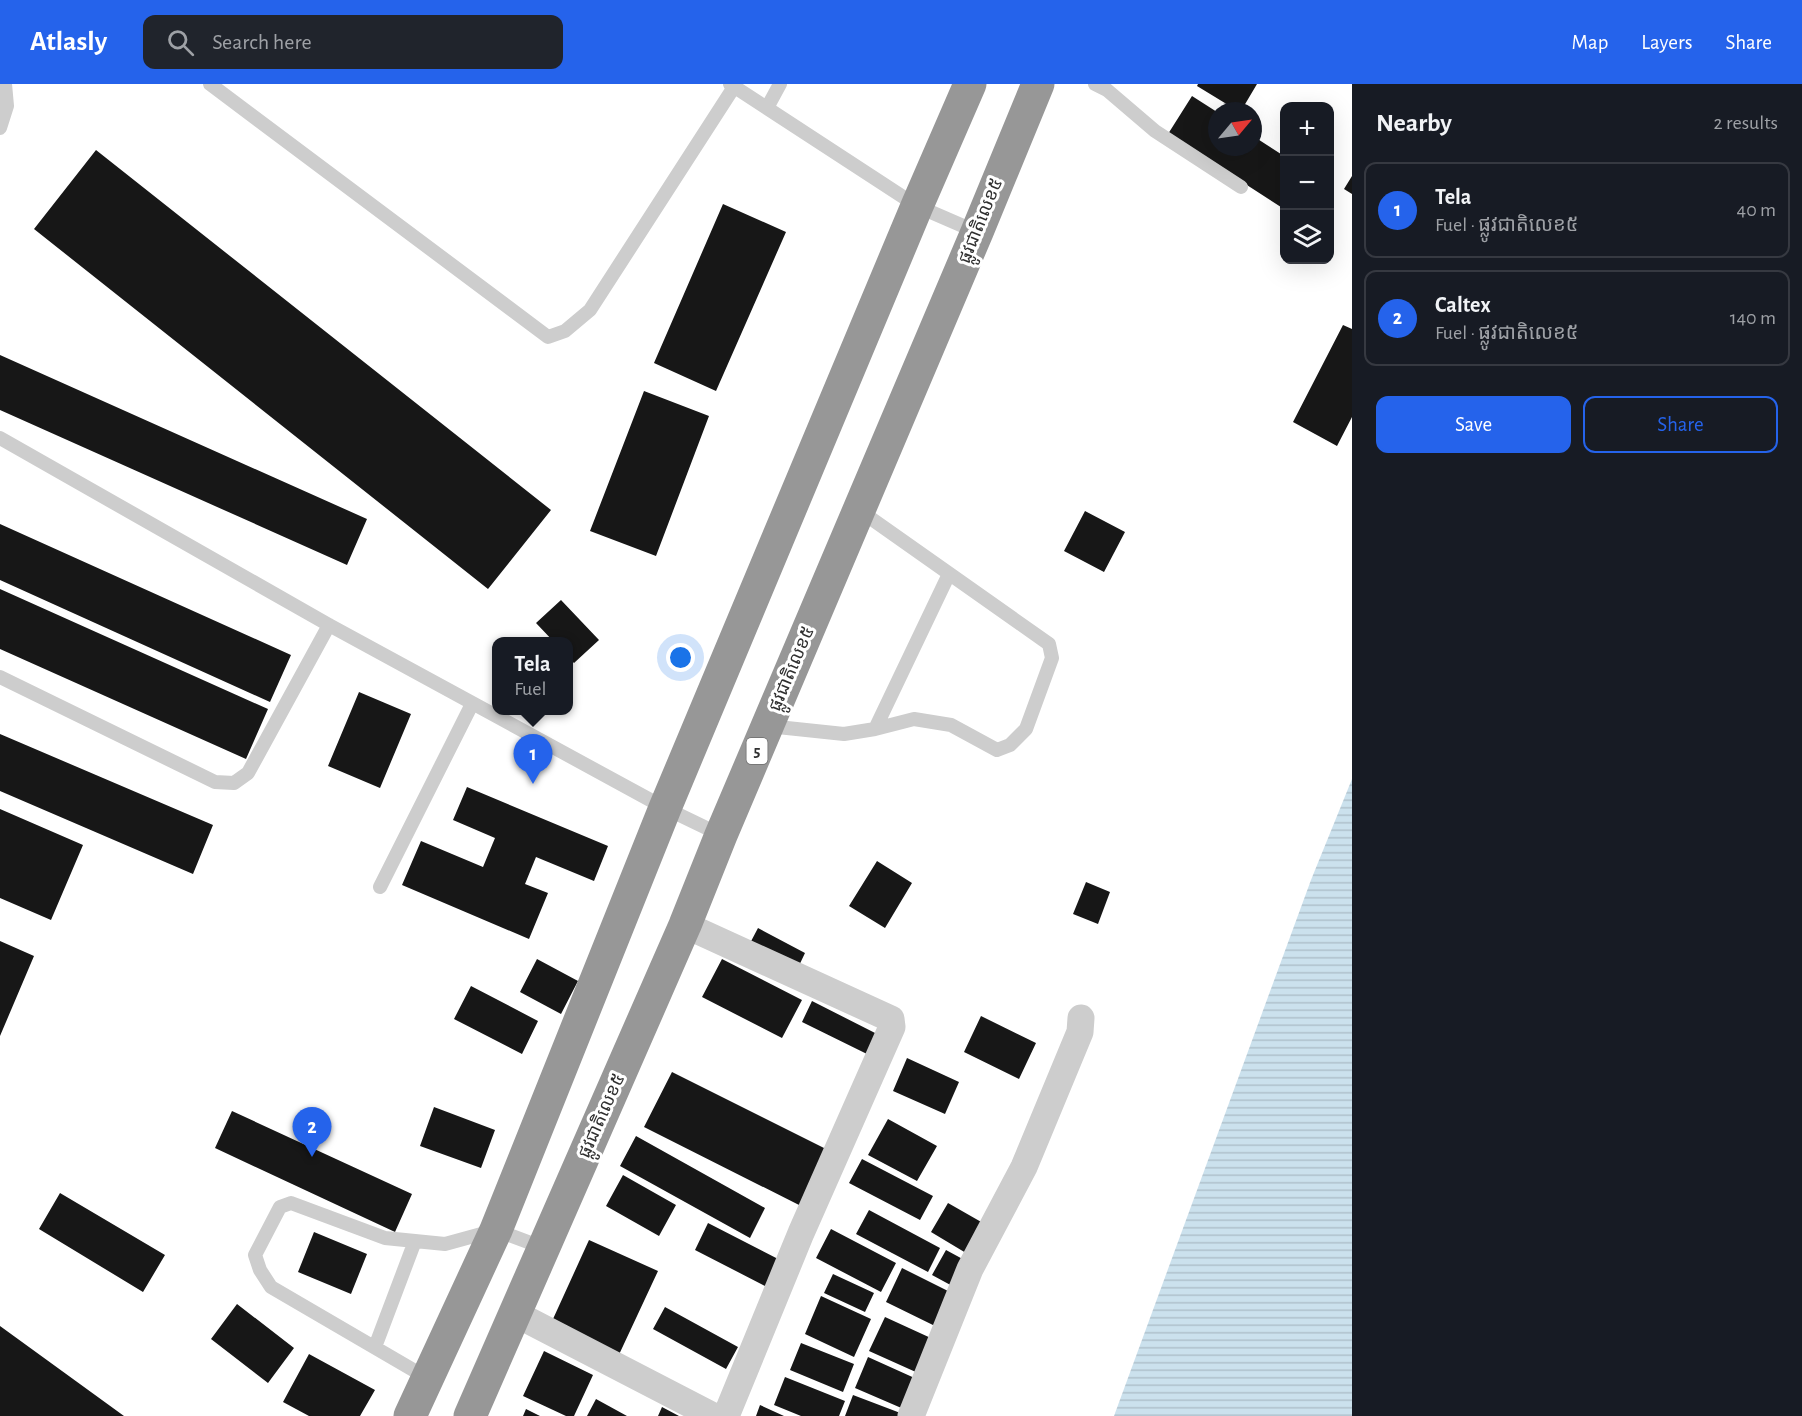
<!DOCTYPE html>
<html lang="en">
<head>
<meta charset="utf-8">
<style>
	body { margin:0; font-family:"Alegreya Sans","Noto Sans Khmer",sans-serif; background:#20242c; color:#f1f3f6 }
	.controls { position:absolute; right:18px; top:18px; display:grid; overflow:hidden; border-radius:12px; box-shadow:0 6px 24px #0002 }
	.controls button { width:54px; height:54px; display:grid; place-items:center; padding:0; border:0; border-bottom:2px solid #363941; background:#171b24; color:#f1f3f6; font:30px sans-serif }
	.compass { position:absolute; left:1208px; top:18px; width:54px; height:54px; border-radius:50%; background:#171b24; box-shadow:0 6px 24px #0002; rotate:61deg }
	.you { position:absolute; left:681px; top:574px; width:21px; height:21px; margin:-15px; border:4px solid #fff; border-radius:50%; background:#1a73e8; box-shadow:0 0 0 9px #1a73e833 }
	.badge { display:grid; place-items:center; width:39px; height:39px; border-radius:50%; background:#2563eb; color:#fff; font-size:20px; font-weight:700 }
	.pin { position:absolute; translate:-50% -50px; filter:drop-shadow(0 2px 3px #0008) }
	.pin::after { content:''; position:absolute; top:32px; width:21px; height:18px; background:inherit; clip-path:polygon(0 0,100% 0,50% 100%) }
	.popup { position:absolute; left:492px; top:553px; width:81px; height:78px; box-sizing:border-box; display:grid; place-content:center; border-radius:12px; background:#171b24; filter:drop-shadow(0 2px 4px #0005); font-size:20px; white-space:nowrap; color:#9ea1a6 }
	.popup b { font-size:22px; color:#f1f3f6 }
	.popup::after { content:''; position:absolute; left:50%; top:100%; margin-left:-12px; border:12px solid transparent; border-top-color:#171b24 }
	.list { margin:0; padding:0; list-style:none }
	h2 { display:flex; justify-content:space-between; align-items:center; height:78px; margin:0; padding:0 24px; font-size:26px }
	h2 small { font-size:20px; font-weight:400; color:#9ea1a6 }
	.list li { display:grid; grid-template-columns:39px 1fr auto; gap:18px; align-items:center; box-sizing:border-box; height:96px; margin:0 12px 12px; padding:0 12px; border:2px solid #363941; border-radius:12px }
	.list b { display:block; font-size:22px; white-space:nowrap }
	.list p { margin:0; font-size:20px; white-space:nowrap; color:#9ea1a6 }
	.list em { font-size:20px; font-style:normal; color:#9ea1a6 }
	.actions { display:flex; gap:12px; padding:18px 24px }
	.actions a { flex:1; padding:14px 0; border:2px solid #2563eb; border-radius:12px; text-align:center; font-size:21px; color:#2563eb }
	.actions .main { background:#2563eb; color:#fff }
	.icon { flex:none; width:33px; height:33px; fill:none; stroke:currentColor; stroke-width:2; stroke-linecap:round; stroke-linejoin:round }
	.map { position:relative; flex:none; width:1352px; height:1332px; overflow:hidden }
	header { display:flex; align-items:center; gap:36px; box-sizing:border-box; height:84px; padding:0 30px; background:#2563eb; color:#fff }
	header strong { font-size:28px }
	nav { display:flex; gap:33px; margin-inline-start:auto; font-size:21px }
	.search { width:420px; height:54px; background:#20242c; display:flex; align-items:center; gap:15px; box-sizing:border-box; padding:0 21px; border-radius:12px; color:#9ea1a6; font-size:22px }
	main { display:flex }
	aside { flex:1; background:#171b24 }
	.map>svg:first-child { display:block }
	.water { fill:url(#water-rules) }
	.building { fill:#171717 }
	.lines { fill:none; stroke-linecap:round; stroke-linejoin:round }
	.lane { stroke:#cdcdcd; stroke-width:14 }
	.street { stroke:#cdcdcd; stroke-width:27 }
	.highway { stroke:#979797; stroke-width:33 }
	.labels { text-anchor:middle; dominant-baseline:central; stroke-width:6; stroke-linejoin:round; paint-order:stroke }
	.shield { fill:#fff; stroke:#6e6e6e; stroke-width:1.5 }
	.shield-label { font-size:16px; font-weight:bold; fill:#303030 }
	.street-label { font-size:18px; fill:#303030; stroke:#fff }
</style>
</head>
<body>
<header>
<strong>Atlasly</strong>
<div class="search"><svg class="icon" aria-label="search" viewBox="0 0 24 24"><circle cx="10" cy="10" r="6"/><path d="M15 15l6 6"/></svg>Search here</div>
<nav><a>Map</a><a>Layers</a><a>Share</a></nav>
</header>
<main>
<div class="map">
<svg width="1352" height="1332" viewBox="0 0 1352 1332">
	<defs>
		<pattern id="water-rules" width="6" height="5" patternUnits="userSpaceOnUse" patternTransform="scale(1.5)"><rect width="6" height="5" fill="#cbe1ed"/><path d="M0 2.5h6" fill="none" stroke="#afc1cc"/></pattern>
	</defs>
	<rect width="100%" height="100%" fill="#fff"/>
	<!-- water -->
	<path class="water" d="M1352,695v637h-238l197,-536z"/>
	<!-- building -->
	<path class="building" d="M1198,0h59l-16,27h-3l-41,-25z
		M1192,12l25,16v35h36v-11l31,20v53l-116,-75z
		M96,66l455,360 -63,79 -454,-360z
		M1352,92v18l-8,-5z
		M723,120l63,28 -70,159 -62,-28z
		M1343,241l9,4v88l-15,29 -44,-24z
		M0,271l367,164 -20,46 -347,-155z
		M644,307l65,25 -53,140 -66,-25z
		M1085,427l40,21 -21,40 -40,-21z
		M0,440l291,131 -21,47 -270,-122z
		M0,505l268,120 -22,50 -246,-110z
		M561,516l38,40 -25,23 -5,-5v-16h-15l-18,-19z
		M359,608l52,22 -31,74 -52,-22z
		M0,650l213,91 -20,49 -193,-83z
		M467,703l141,59 -14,35 -58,-24 -11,27 23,9 -19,46 -127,-54 19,-44 62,26 12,-29 -42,-18z
		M0,725l83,36 -32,75 -51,-22z
		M877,777l35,22 -27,45 -36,-22z
		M1086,798l24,10 -12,32 -25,-10z
		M758,844l47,25 -9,19 -48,-25z
		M0,857l34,15 -34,80z
		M537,875l41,22 -17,33 -41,-22z
		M722,875l80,41 -20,38 -80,-41z
		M471,902l67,35 -16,33 -68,-35z
		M812,917l67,34 -10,20 -67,-33z
		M981,932l55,27 -17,36 -55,-27z
		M907,974l52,24 -14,32 -52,-23z
		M672,988l158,79 -27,56 -159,-80z
		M434,1023l61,23 -14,38 -61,-22z
		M232,1027l180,83 -17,38 -180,-84z
		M888,1035l49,27 -20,35 -49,-26z
		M636,1052l129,72 -15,30 -130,-72z
		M862,1075l71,37 -13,24 -71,-37z
		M623,1091l53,30 -17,31 -53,-30z
		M60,1109l105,62 -22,37 -104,-63z
		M948,1119l35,20 -17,30 -35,-21z
		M869,1126l71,38 -12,24 -72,-38z
		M708,1139l74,38 -13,27 -74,-38z
		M831,1145l65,34 -15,29 -65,-34z
		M314,1148l53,22 -16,40 -53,-22z
		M589,1156l69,31 -42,90 -68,-31z
		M946,1166l24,13 -14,25 -24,-13z
		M902,1184l50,25 -17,33 -49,-24z
		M833,1190l41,19 -9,19 -41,-19z
		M821,1212l50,23 -17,38 -49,-23z
		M237,1220l57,44 -26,35 -57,-44z
		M665,1223l73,40 -12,22 -73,-40z
		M885,1233l48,22 -15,34 -49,-22z
		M0,1242l124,90h-124z
		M801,1259l53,21 -11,28 -53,-22z
		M544,1267l49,24 -19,41h-8l-43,-20z
		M309,1270l66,36 -15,26h-51l-26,-14z
		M868,1273l51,23 -13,30 -51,-22z
		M785,1293l60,24 -6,15h-38l-27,-11z
		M853,1311l50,19 -1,2h-57z
		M596,1315l31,17h-40z
		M760,1321l24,11h-28z
		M662,1323l17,9h-21z
		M526,1325l14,7h-17z"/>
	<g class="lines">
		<!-- lane -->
		<path class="lane" d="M210,0l338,253 17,-6 25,-21 144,-223
			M730,0l187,122 60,26
			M1095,0l12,6 48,41 86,56
			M767,24l13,-24
			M0,44l7,-22 -2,-22
			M0,354l329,187 336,183 56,27
			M0,593l215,105 19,1 14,-10 81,-148
			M768,642l76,8 31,-5 39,-10 37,6 46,25 13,-5 16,-16 26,-71 -3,-14 -190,-134
			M875,645l74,-155
			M380,803l92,-183
			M375,1263l40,-106
			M427,1294l-156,-91 -11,-17 -5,-15 25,-48 11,-4 94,35 60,6 51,-14 48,18"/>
		<!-- street -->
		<path class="street" d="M685,841l206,94 1,8 -91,206 -75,183
			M516,1230l197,102
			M911,1332l59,-147 54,-102 56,-135 1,-14"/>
		<!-- highway -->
		<path class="highway" d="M410,1332l86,-186 169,-422 252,-602 53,-122
			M470,1332l215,-491 36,-90 256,-603 61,-148"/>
	</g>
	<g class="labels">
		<!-- shield labels -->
		<rect class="shield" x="746.5" y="654" width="21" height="26" rx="4.5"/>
		<g class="shield-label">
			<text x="757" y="667">5</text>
		</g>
		<!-- street labels -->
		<g class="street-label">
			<text transform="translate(981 137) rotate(-68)">ផ្លូវជាតិលេខ៥</text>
			<text transform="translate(792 585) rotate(-67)">ផ្លូវជាតិលេខ៥</text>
			<text transform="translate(602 1032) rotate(-66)">ផ្លូវជាតិលេខ៥</text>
		</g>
	</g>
</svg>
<div class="controls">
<button>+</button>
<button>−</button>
<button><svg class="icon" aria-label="layers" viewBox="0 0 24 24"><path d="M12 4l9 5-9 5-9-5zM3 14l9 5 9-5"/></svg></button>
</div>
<svg class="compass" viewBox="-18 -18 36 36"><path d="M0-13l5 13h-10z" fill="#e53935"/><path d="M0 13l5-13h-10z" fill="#9ea1a6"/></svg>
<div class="you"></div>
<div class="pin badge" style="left:533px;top:700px">1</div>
<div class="popup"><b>Tela</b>Fuel</div>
<div class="pin badge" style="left:312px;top:1073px">2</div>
</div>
<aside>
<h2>Nearby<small>2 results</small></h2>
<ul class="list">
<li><span class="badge">1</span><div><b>Tela</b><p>Fuel · ផ្លូវជាតិលេខ៥</p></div><em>40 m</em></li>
<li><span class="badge">2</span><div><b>Caltex</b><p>Fuel · ផ្លូវជាតិលេខ៥</p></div><em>140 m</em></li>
</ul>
<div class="actions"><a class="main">Save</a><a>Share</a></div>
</aside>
</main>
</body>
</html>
